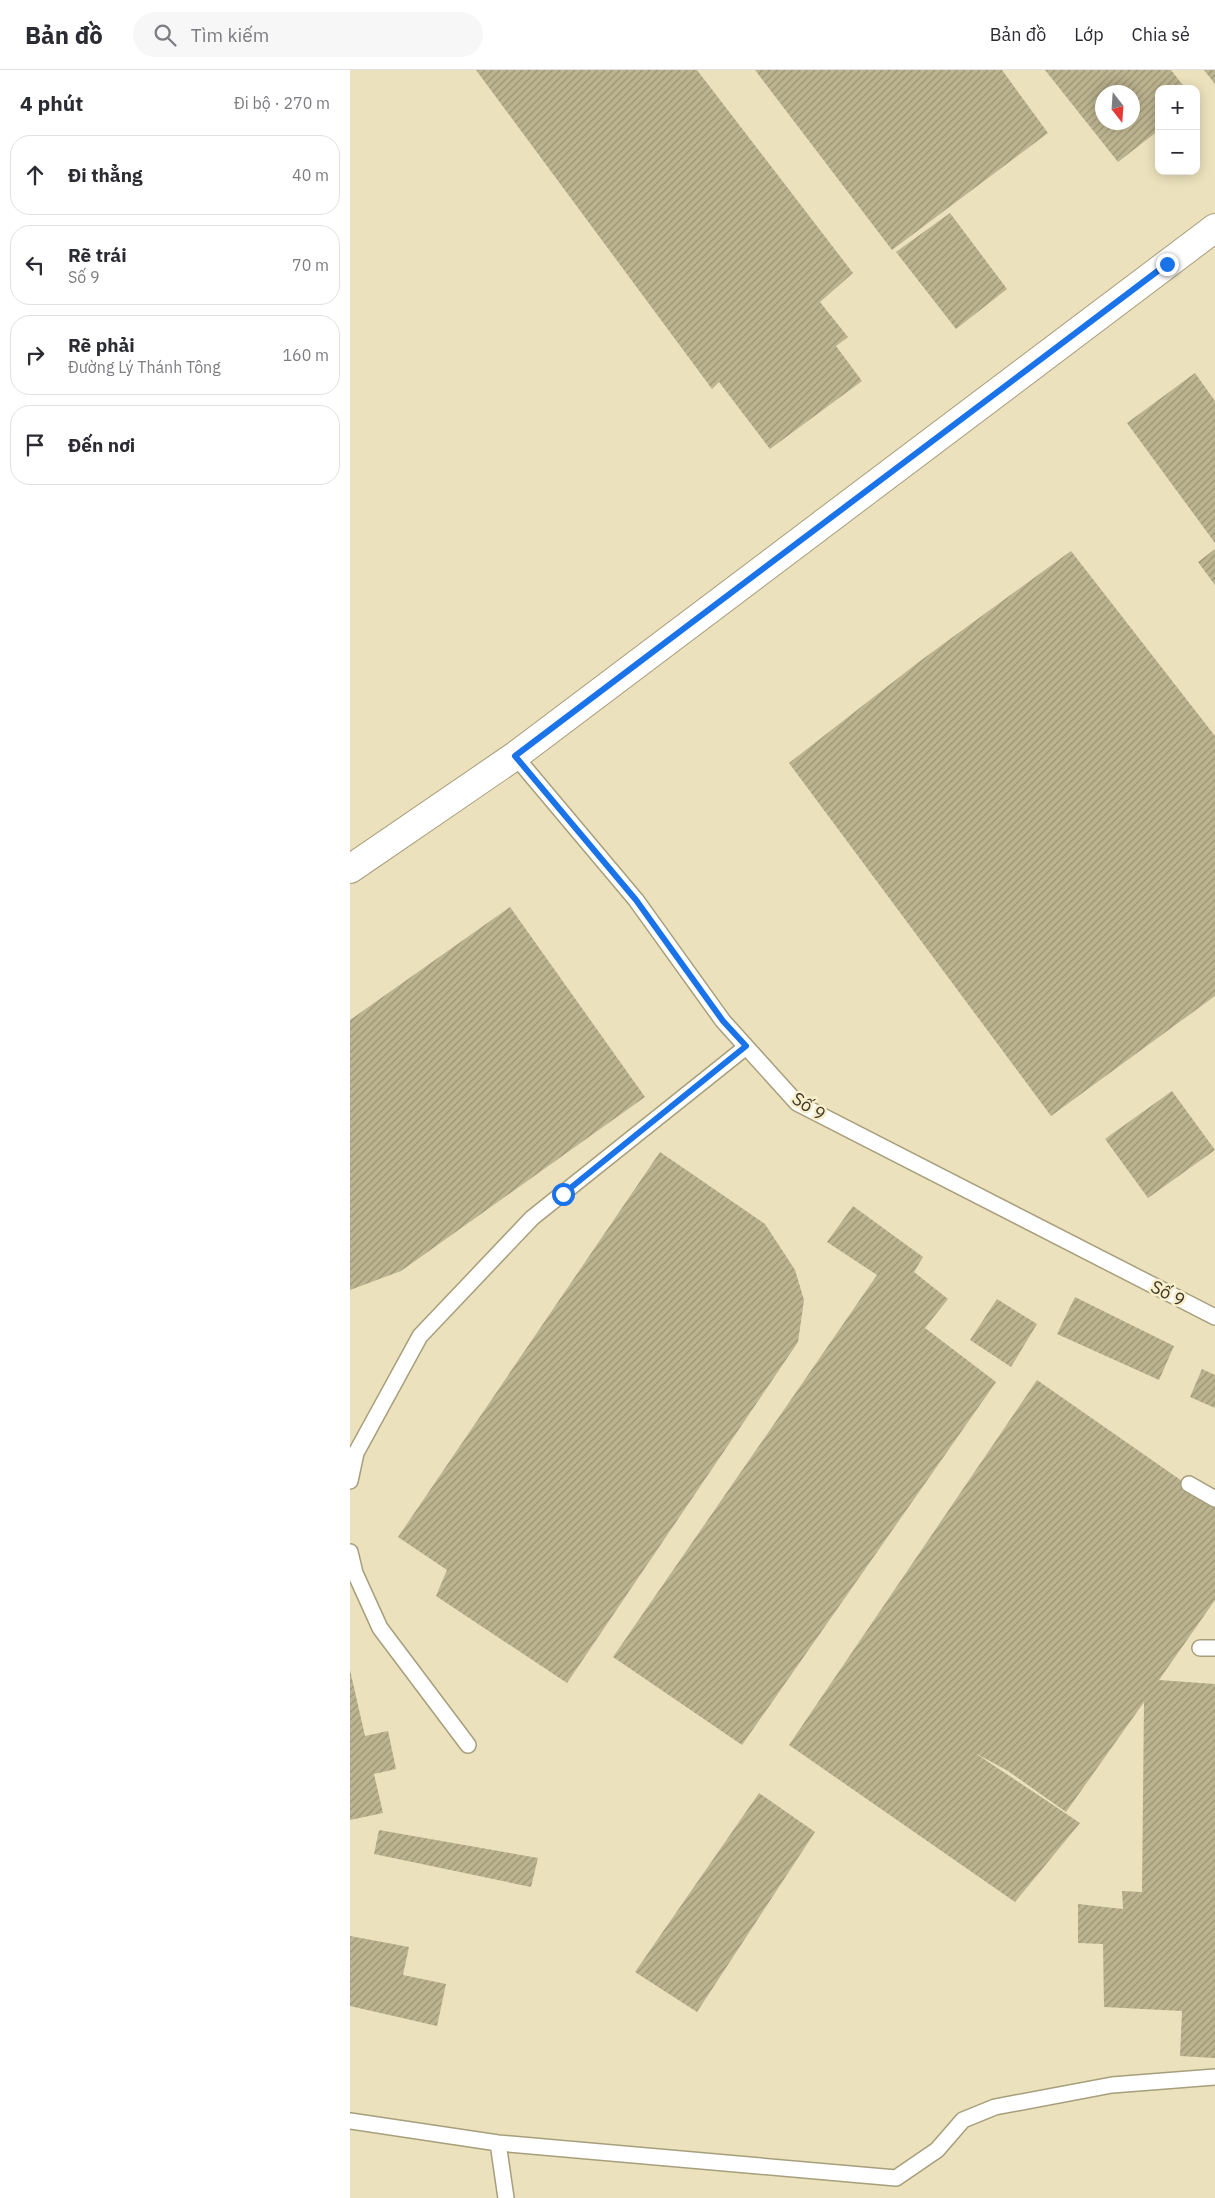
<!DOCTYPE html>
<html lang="vi">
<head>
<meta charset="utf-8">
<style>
	body { margin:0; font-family:"IBM Plex Sans",sans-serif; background:#f7f7f7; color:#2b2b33 }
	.controls { position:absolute; right:15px; top:15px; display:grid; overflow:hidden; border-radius:10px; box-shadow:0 2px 12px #0003 }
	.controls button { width:45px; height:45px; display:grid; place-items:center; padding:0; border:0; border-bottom:1px solid #e1e1e2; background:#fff; color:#2b2b33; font:25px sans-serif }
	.compass { position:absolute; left:745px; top:15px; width:45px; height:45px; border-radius:50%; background:#fff; box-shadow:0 2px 12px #0003; rotate:163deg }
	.stop { position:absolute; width:15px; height:15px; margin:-11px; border:4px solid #1a73e8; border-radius:50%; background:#fff }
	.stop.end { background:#1a73e8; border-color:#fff; box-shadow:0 1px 5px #0008 }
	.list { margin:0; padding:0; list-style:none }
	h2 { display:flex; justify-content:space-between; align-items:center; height:65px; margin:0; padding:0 20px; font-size:21px }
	h2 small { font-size:16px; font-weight:400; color:#7c7c81 }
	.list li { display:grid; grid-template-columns:32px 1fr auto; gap:15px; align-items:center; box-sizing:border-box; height:80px; margin:0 10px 10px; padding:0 10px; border:1px solid #e1e1e2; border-radius:20px }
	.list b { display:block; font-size:19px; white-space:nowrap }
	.list p { margin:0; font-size:16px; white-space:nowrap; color:#7c7c81 }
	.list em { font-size:16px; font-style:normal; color:#7c7c81 }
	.icon { flex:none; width:28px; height:28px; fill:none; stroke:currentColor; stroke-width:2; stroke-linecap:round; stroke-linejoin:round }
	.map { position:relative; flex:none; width:865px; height:2128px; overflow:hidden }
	header { display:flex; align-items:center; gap:30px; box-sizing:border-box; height:70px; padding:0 25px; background:#fff; border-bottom:1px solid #e1e1e2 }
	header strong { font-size:24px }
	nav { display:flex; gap:28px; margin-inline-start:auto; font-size:18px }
	.search { width:350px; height:45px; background:#f7f7f7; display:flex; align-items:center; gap:12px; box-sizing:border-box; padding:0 18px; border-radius:28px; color:#7c7c81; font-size:19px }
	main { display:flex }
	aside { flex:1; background:#fff }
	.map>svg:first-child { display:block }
	.building { fill:url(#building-hatch); fill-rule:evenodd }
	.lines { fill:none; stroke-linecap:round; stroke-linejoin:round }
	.lane-casing { stroke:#a79e7b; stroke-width:18 }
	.secondary-casing { stroke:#a79e7b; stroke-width:30 }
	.lane { stroke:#fff; stroke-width:15 }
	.secondary { stroke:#fff; stroke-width:28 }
	.route { stroke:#1a73e8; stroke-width:6 }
	.labels { text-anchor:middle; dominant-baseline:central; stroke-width:5; stroke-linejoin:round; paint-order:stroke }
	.street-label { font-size:18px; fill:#3c382a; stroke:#f8eec9 }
</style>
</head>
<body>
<header>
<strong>Bản đồ</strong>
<div class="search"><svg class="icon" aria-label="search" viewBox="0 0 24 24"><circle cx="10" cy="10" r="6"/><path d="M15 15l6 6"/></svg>Tìm kiếm</div>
<nav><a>Bản đồ</a><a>Lớp</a><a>Chia sẻ</a></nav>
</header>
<main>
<aside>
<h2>4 phút<small>Đi bộ · 270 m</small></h2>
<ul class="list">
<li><svg class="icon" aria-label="ahead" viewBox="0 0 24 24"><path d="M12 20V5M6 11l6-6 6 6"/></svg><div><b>Đi thẳng</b></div><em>40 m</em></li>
<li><svg class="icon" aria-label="left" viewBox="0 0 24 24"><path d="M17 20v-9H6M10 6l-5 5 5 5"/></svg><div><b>Rẽ trái</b><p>Số 9</p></div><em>70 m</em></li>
<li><svg class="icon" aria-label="right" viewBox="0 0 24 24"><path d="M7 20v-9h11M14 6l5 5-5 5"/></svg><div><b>Rẽ phải</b><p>Đường Lý Thánh Tông</p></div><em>160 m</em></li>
<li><svg class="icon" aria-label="arrive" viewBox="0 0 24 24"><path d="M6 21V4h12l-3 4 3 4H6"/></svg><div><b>Đến nơi</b></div></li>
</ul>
</aside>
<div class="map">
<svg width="865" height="2128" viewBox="0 0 865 2128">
	<defs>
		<pattern id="building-hatch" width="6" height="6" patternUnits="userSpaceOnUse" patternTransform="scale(1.25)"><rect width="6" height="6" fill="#bcb38f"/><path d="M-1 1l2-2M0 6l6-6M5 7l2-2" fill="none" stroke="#9a9375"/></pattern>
	</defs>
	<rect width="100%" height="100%" fill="#ebe1bc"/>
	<!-- building -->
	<path class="building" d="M126,0h221l156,203 -33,29 28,35 -12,9 26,35 -92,68 -51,-67 -7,7z
		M405,0h247l46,63 -156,117z
		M695,0h126l15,19h-27v41l-41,32zM752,22h30v30h-30z
		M854,0h11v14z
		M600,143l57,76 -51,40 -60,-77z
		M845,303l20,28v142l-88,-120z
		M865,479v36l-17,-23z
		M721,481l144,185v260l-164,120 -262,-353 131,-102z
		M160,837l135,190 -244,174 -51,19v-270z
		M822,1021l43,59 -67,48 -43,-59z
		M310,1082l105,72 30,46 9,30 -6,42 -231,341 -131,-87 11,-26 -49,-33z
		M503,1136l70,51 -9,15 34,27 -23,29 71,54 -254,363 -129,-88 264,-382 -50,-33z
		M725,1227l99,49 -15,34 -102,-46z
		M647,1229l40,25 -26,43 -41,-27z
		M852,1299l13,6v33l-25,-11z
		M687,1310l178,124v96l-56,80 56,4v374l-35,-2 2,-45 -78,-4 -1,-63 -25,-1v-39l45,5 -1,-18 20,1 2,-190 -78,110 -58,-41 -33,-18 105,70 -65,79 -226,-157z
		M0,1600l15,66 23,-5 8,38 -22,5 9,39 -33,7z
		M409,1723l56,39 -118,180 -62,-40z
		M29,1760l159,28 -7,29 -157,-33z
		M0,1866l59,11 -6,28 43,9 -9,42 -87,-20z"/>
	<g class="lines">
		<defs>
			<path id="lane" d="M165,686l121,144 87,121 74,82 418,214
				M0,1411l6,-28 64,-117 112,-118 214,-171
				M839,1414l26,15
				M0,1482l5,21 25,55 88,117
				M850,1578h15
				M0,2051l148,22 398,35 41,-28 26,-30 32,-13 117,-22 103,-8
				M148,2073l8,55"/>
			<path id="secondary" d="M0,799l165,-113 700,-528"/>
		</defs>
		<!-- lane casing -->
		<use href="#lane" class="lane-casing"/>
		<!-- secondary casing -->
		<use href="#secondary" class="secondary-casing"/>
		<!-- lane -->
		<use href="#lane" class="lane"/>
		<!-- secondary -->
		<use href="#secondary" class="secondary"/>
	</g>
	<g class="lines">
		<!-- route -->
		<path class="route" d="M213,1124l183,-148 -23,-25 -87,-121 -121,-144 652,-492"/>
	</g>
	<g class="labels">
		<!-- street labels -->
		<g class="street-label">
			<text transform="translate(459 1036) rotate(33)">Số 9</text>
			<text transform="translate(818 1223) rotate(27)">Số 9</text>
		</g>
	</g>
</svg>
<div class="controls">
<button>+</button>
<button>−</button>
</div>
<svg class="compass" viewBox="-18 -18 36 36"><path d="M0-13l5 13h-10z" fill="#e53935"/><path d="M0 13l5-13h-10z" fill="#7c7c81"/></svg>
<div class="stop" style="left:213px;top:1124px"></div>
<div class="stop end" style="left:817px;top:194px"></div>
</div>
</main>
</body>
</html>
